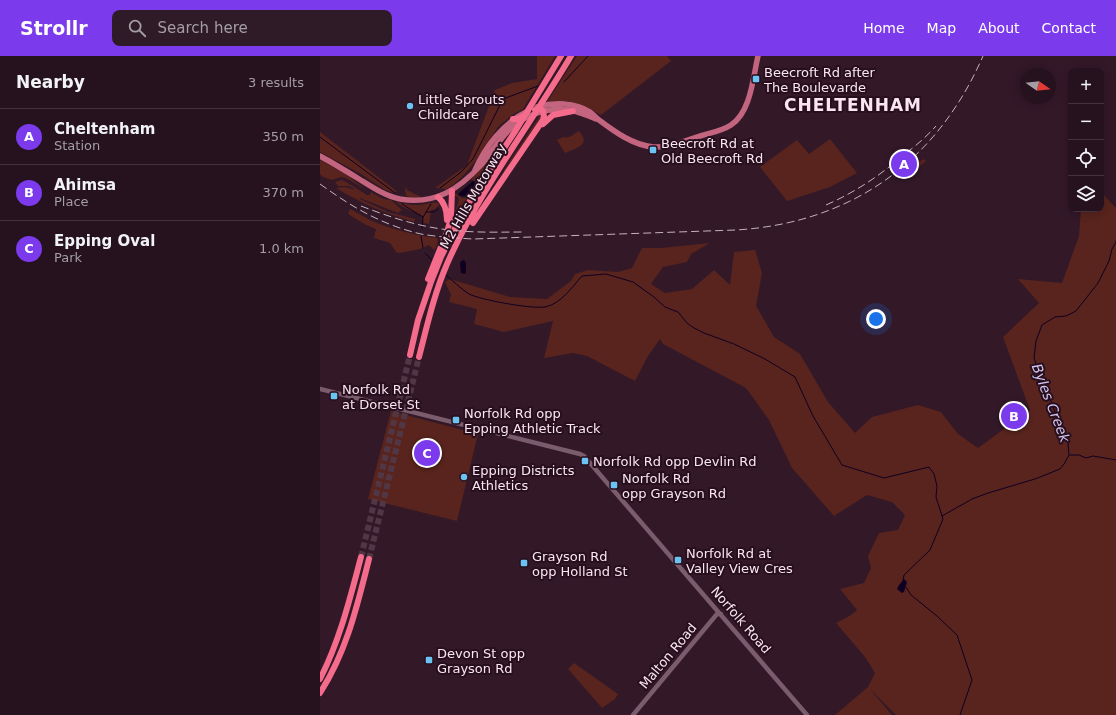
<!DOCTYPE html>
<html lang="en">
<head>
<meta charset="utf-8">
<style>
	body { margin:0; font-family:"DejaVu Sans",sans-serif; background:#2e1b27; color:#f1f3f6 }
	.controls { position:absolute; right:12px; top:12px; display:grid; overflow:hidden; border-radius:8px; box-shadow:0 2px 10px #0003 }
	.controls button { width:36px; height:36px; display:grid; place-items:center; padding:0; border:0; border-bottom:1px solid #42323c; background:#26121e; color:#f1f3f6; font:20px sans-serif }
	.compass { position:absolute; left:700px; top:12px; width:36px; height:36px; border-radius:50%; background:#26121e; box-shadow:0 2px 10px #0003; rotate:104deg }
	.you { position:absolute; left:556px; top:263px; width:14px; height:14px; margin:-10px; border:3px solid #fff; border-radius:50%; background:#1a73e8; box-shadow:0 0 0 6px #1a73e833 }
	.badge { display:grid; place-items:center; width:26px; height:26px; border-radius:50%; background:#7c3aed; color:#fff; font-size:13px; font-weight:700 }
	.pin { position:absolute; translate:-50% -50%; border:2px solid #fff; box-shadow:0 1px 4px #0006 }
	.list { margin:0; padding:0; list-style:none }
	h2 { display:flex; justify-content:space-between; align-items:center; height:52px; margin:0; padding:0 16px; font-size:17px }
	h2 small { font-size:13px; font-weight:400; color:#a49ea4 }
	.list li { display:grid; grid-template-columns:26px 1fr auto; gap:12px; align-items:center; box-sizing:border-box; height:56px; padding:0 16px; border-top:1px solid #42323c }
	.list b { display:block; font-size:15px; white-space:nowrap }
	.list p { margin:0; font-size:13px; white-space:nowrap; color:#a49ea4 }
	.list em { font-size:13px; font-style:normal; color:#a49ea4 }
	.icon { flex:none; width:22px; height:22px; fill:none; stroke:currentColor; stroke-width:2; stroke-linecap:round; stroke-linejoin:round }
	.map { position:relative; flex:none; width:796px; height:659px; overflow:hidden }
	header { display:flex; align-items:center; gap:24px; box-sizing:border-box; height:56px; padding:0 20px; background:#7c3aed; color:#fff }
	header strong { font-size:19px }
	nav { display:flex; gap:22px; margin-inline-start:auto; font-size:14px }
	.search { width:280px; height:36px; background:#2e1b27; display:flex; align-items:center; gap:10px; box-sizing:border-box; padding:0 14px; border-radius:8px; color:#a49ea4; font-size:15px }
	main { display:flex }
	aside { flex:1; background:#26121e }
	.map>svg:first-child { display:block }
	.green { fill:#58241d }
	.water { fill:#0f0022 }
	.lines { fill:none; stroke-linecap:round; stroke-linejoin:round }
	.stream { stroke:#0f0022; stroke-width:1 }
	.highway-tunnel { stroke:#513746; stroke-width:6; stroke-dasharray:6 3; stroke-linecap:butt }
	.minor { stroke:#7b5c6d; stroke-width:4.5 }
	.major { stroke:#c46580; stroke-width:5.5 }
	.highway { stroke:#f56b8c; stroke-width:6 }
	.rail { stroke:#c7b2bd; stroke-width:1; stroke-dasharray:8 4; stroke-linecap:butt }
	.poi-dot { fill:#6bc3f2; stroke:#280f1e; stroke-width:1.5 }
	.labels { text-anchor:middle; dominant-baseline:central; stroke-width:4; stroke-linejoin:round; paint-order:stroke }
	.poi-label { font-size:13px; fill:#f9e6f0; stroke:#280f1e; text-anchor:start }
	.street-label { font-size:13px; fill:#f9e6f0; stroke:#280f1e }
	.water-label { font-size:14px; font-style:italic; fill:#d3c4f0; stroke:#280f1e }
	.district-label { font-size:17px; font-weight:bold; letter-spacing:1px; fill:#f9e6f0; stroke:#280f1e }
</style>
</head>
<body>
<header>
<strong>Strollr</strong>
<div class="search"><svg class="icon" aria-label="search" viewBox="0 0 24 24"><circle cx="10" cy="10" r="6"/><path d="M15 15l6 6"/></svg>Search here</div>
<nav><a>Home</a><a>Map</a><a>About</a><a>Contact</a></nav>
</header>
<main>
<aside>
<h2>Nearby<small>3 results</small></h2>
<ul class="list">
<li><span class="badge">A</span><div><b>Cheltenham</b><p>Station</p></div><em>350 m</em></li>
<li><span class="badge">B</span><div><b>Ahimsa</b><p>Place</p></div><em>370 m</em></li>
<li><span class="badge">C</span><div><b>Epping Oval</b><p>Park</p></div><em>1.0 km</em></li>
</ul>
</aside>
<div class="map">
<svg width="796" height="659" viewBox="0 0 796 659">
	<rect width="100%" height="100%" fill="#331828"/>
	<!-- green -->
	<path class="green" d="M217,0h18l-32,53 -11,6 -14,12 -24,36 -11,13 -9,8 -9,6v-1l-10,-1 32,-23 28,-75 17,-7 25,-4z
		M257,0h90l4,5 -70,54 -22,-11 -12,-3 -20,1z
		M221,58l1,2 -38,56v-2z
		M259,75c13,15 -4,17 -14,22l-8,-13 6,-3c7,2 10,-3 16,-6z
		M0,76l74,57 3,3 -3,1 -9,-3 -24,-16 -41,-22z
		M187,79l-13,21 -18,25 -5,-1z
		M510,83l27,34 -27,14 -43,14 -27,-34 37,-27 12,14z
		M603,103l3,2 -20,17v-6z
		M0,104l24,13 22,17 -20,-12 -5,-1 -9,3 -9,-3 -3,-3z
		M88,122l-2,9 1,3 14,7h-11l-4,-1 -1,-6z
		M22,124l6,3 19,12h3l1,-3 12,7 8,1 11,10 -4,3 -38,-15v1l28,13 27,7 -1,3c-29,-9 -52,-18 -78,-34l9,-1 11,3 -7,-4h-11l-3,-4z
		M781,136l15,16v32l-1,1 1,2v472h-220l-27,-27 23,27h-57l33,-28 7,-14 -10,-16 -29,-34 15,-8 6,-5 -17,-21 24,-6 7,-15 -3,-12 11,-23 19,-3 7,-15 -13,-13 -25,-7 -33,21 -42,-48 -23,-48 -23,-32 -83,-44 -3,-5 -12,17 -13,25 -48,-25 -14,-3 -29,5 9,-37 -49,11 -30,-8 3,-15 -28,-7 2,-7 -6,-13 5,-3 60,18 37,2 24,-18 4,-7 13,-4 30,2 14,-4 10,-20h19l49,-5 -19,11 -4,8 -24,5 -12,17 14,9 27,-4 22,-19 16,15 4,-33 21,-2 7,23 -6,33 18,31 26,17 28,48 27,31 17,-16 46,-12 23,7 17,22 20,14 52,-38 -27,-73 36,-34 -21,-24 44,4 17,-47 2,-27h20z
		M135,137l7,5h5l-11,17 -1,-2 4,-14 -2,-3 -4,-1z
		M75,146c7,1 15,3 23,3 7,0 16,-5 22,-1l-5,5 -4,1 -2,14 -5,-1 -3,-8 -16,-7z
		M30,153c6,3 13,7 20,11 20,9 44,15 67,18 2,5 0,8 -3,12l-5,-5 -9,4 -20,4 -4,-1 -6,-9 -16,-5 2,-9 -10,-4 -18,-11z
		M71,355l87,23 -21,87 -89,-22z
		M254,607l44,31 -3,5 -13,9 -34,-39z"/>
	<!-- water -->
	<path class="water" d="M153,125l2,1c-2,8 -7,18 -17,13l1,-2z
		M144,204l2,3v10l-2,1 -3,-1 -1,-9 1,-3z
		M584,523l3,3 -3,10 -2,1 -5,-4 2,-4z"/>
	<g class="lines">
		<!-- stream -->
		<path class="stream" d="M244,26l24,-26
			M0,81l75,56
			M120,132l21,-16 12,-13 30,-60 35,-13
			M82,148l11,7 10,6
			M106,156h8l4,-3
			M102,172l1,-11 8,-13
			M101,180l2,12
			M105,197l7,7
			M125,218c7,6 16,15 24,20 12,6 62,15 76,13 16,-3 27,-20 37,-31l24,-2 27,8 21,15 11,10 13,5 9,11 7,5 10,5 30,11 31,15 30,18 18,39 29,49 42,13 45,-11 5,7 3,12 -1,11 7,22 -13,31 -26,25 -1,6
			M750,399h9l7,3 7,-2 23,4
			M622,460l30,-17 16,-6 47,-14 25,-10 4,-5 5,-9 -1,-12 -13,-30 -3,-10 -6,-10 -12,-35 2,-17 6,-16 13,-8 11,-1 10,-5 22,-28 11,-22 3,-12 4,-7
			M586,531l5,8 26,21 20,19 15,45 -12,35"/>
		<!-- highway-tunnel -->
		<path class="highway-tunnel" d="M41,501l49,-202
			M49,503l50,-202"/>
		<!-- minor -->
		<path class="minor" d="M0,333l260,65 4,2 223,259
			M313,659l84,-101h4"/>
		<!-- major -->
		<path class="major" d="M217,51c17,-5 38,-5 53,5 3,2 6,6 9,8 16,12 34,25 54,27 16,1 32,-6 47,-11 10,-3 22,-5 31,-11 20,-13 22,-48 27,-69
			M0,100c13,7 26,15 39,23 13,8 26,17 41,20 36,6 59,-10 82,-35 9,-11 17,-24 27,-34 15,-15 39,-23 61,-20 9,2 17,5 26,9
			M155,114c10,-23 29,-48 53,-59"/>
		<!-- highway -->
		<path class="highway" d="M193,63h5l7,-4
			M223,68l10,-9 20,-4
			M118,141c7,6 9,14 9,23
			M153,167l70,-103 1,-4 -1,-5 -3,-2 -5,1
			M108,223l19,-47 4,-14 1,-27
			M90,299l8,-35 13,-38 10,-25 20,-41 16,-27 39,-59 45,-74
			M99,301c8,-31 15,-63 28,-93 32,-73 83,-139 124,-208
			M0,623c20,-39 30,-81 41,-122
			M0,637c27,-42 37,-87 49,-134"/>
		<!-- rail -->
		<path class="rail" d="M0,128c32,23 62,41 101,50 17,3 35,4 52,5l263,-9c115,-7 201,-68 247,-174
			M506,149c30,-13 56,-31 80,-52 11,-8 21,-17 30,-27
			M41,150c29,11 58,21 89,24 25,3 50,2 75,2"/>
	</g>
	<!-- markers -->
	<g class="poi-dot">
		<rect x="432" y="19" width="8" height="8" rx="2"/>
		<circle cx="90" cy="50" r="4"/>
		<rect x="329" y="90" width="8" height="8" rx="2"/>
		<rect x="10" y="336" width="8" height="8" rx="2"/>
		<rect x="132" y="360" width="8" height="8" rx="2"/>
		<rect x="261" y="401" width="8" height="8" rx="2"/>
		<circle cx="144" cy="421" r="4"/>
		<rect x="290" y="425" width="8" height="8" rx="2"/>
		<rect x="354" y="500" width="8" height="8" rx="2"/>
		<rect x="200" y="503" width="8" height="8" rx="2"/>
		<rect x="105" y="600" width="8" height="8" rx="2"/>
	</g>
	<g class="labels">
		<!-- poi labels -->
		<g class="poi-label">
			<text x="444" y="16">Beecroft Rd after<tspan x="444" dy="15">The Boulevarde</tspan></text>
			<text x="98" y="43">Little Sprouts<tspan x="98" dy="15">Childcare</tspan></text>
			<text x="341" y="87">Beecroft Rd at<tspan x="341" dy="15">Old Beecroft Rd</tspan></text>
			<text x="22" y="333">Norfolk Rd<tspan x="22" dy="15">at Dorset St</tspan></text>
			<text x="144" y="357">Norfolk Rd opp<tspan x="144" dy="15">Epping Athletic Track</tspan></text>
			<text x="273" y="405">Norfolk Rd opp Devlin Rd</text>
			<text x="152" y="414">Epping Districts<tspan x="152" dy="15">Athletics</tspan></text>
			<text x="302" y="422">Norfolk Rd<tspan x="302" dy="15">opp Grayson Rd</tspan></text>
			<text x="366" y="497">Norfolk Rd at<tspan x="366" dy="15">Valley View Cres</tspan></text>
			<text x="212" y="500">Grayson Rd<tspan x="212" dy="15">opp Holland St</tspan></text>
			<text x="117" y="597">Devon St opp<tspan x="117" dy="15">Grayson Rd</tspan></text>
		</g>
		<!-- street labels -->
		<g class="street-label">
			<text transform="translate(153 140) rotate(-60)">M2 Hills Motorway</text>
			<text transform="translate(421 564) rotate(49)">Norfolk Road</text>
			<text transform="translate(348 600) rotate(-50)">Malton Road</text>
		</g>
		<!-- water labels -->
		<g class="water-label">
			<text transform="translate(731 347) rotate(69)">Byles Creek</text>
		</g>
		<!-- district labels -->
		<g class="district-label">
			<text x="533" y="49">CHELTENHAM</text>
		</g>
	</g>
</svg>
<div class="controls">
<button>+</button>
<button>−</button>
<button><svg class="icon" aria-label="locate" viewBox="0 0 24 24"><circle cx="12" cy="12" r="6"/><path d="M12 2v4M12 18v4M2 12h4M18 12h4"/></svg></button>
<button><svg class="icon" aria-label="layers" viewBox="0 0 24 24"><path d="M12 4l9 5-9 5-9-5zM3 14l9 5 9-5"/></svg></button>
</div>
<svg class="compass" viewBox="-18 -18 36 36"><path d="M0-13l5 13h-10z" fill="#e53935"/><path d="M0 13l5-13h-10z" fill="#a49ea4"/></svg>
<div class="you"></div>
<div class="pin badge" style="left:584px;top:108px">A</div>
<div class="pin badge" style="left:694px;top:360px">B</div>
<div class="pin badge" style="left:107px;top:397px">C</div>
</div>
</main>
</body>
</html>
